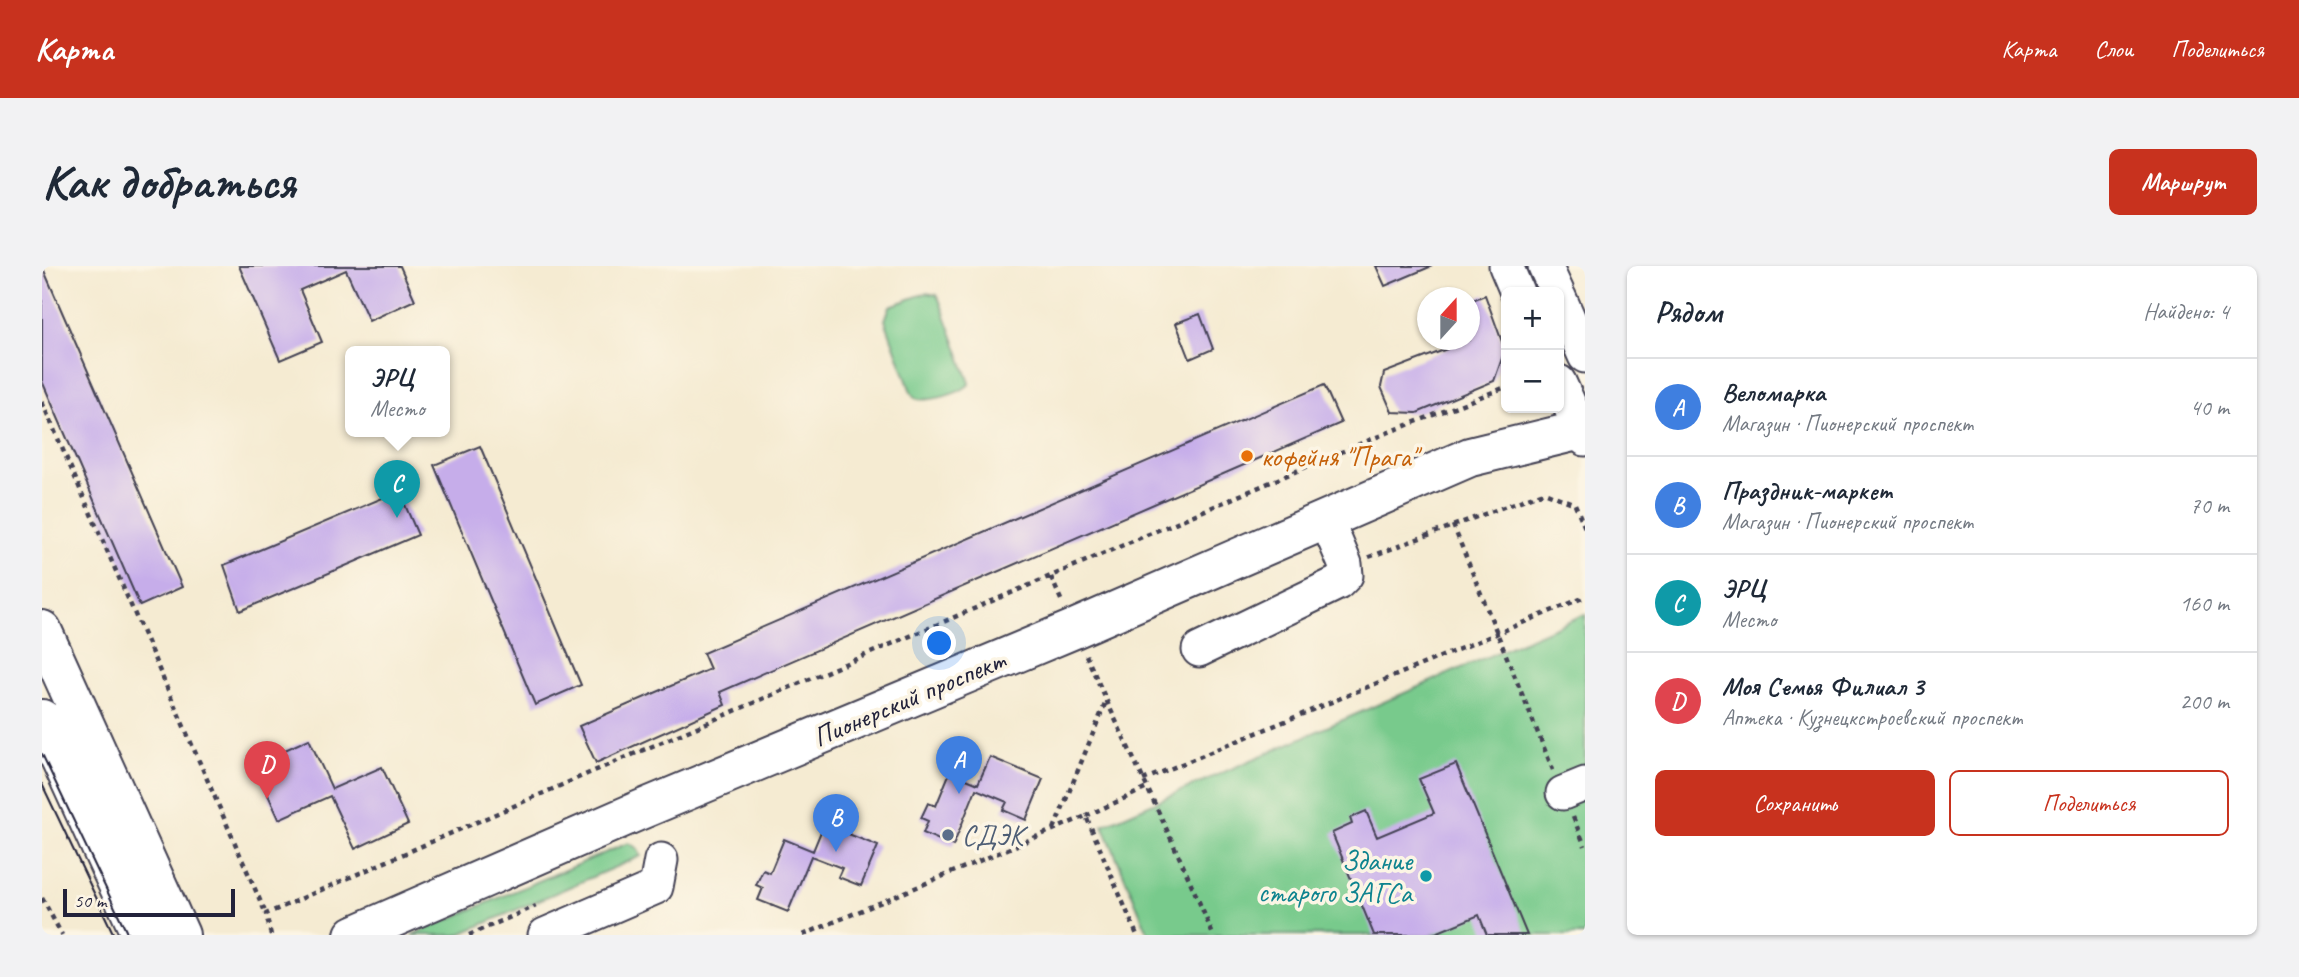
<!DOCTYPE html>
<html lang="ru">
<head>
<meta charset="utf-8">
<style>
	body { margin:0; font-family:Caveat,sans-serif; background:#f2f2f3; color:#1f2937 }
	.controls { position:absolute; right:21px; top:21px; display:grid; overflow:hidden; border-radius:10px; box-shadow:0 2px 5px #0004 }
	.controls button { width:63px; height:63px; display:grid; place-items:center; padding:0; border:0; border-bottom:2px solid #e0e1e3; background:#fff; color:#1f2937; font:35px sans-serif }
	.compass { position:absolute; left:1375px; top:21px; width:63px; height:63px; border-radius:50%; background:#fff; box-shadow:0 2px 5px #0004; rotate:21deg }
	.scale { position:absolute; left:21px; bottom:18px; width:172px; box-sizing:border-box; padding-left:7px; border:4px solid #22223b; border-top:0; font-size:19px; line-height:24px; white-space:nowrap; color:#22223b; -webkit-text-stroke:5px #fcf5e5; paint-order:stroke }
	.you { position:absolute; left:898px; top:378px; width:24px; height:24px; margin:-18px; border:5px solid #fff; border-radius:50%; background:#1a73e8; box-shadow:0 0 0 10px #1a73e833 }
	.badge { display:grid; place-items:center; width:46px; height:46px; border-radius:50%; background:#c8321e; color:#fff; font-size:23px; font-weight:700 }
	.pin { position:absolute; translate:-50% -58px; filter:drop-shadow(0 2px 4px #0008) }
	.pin::after { content:''; position:absolute; top:37px; width:24px; height:21px; background:inherit; clip-path:polygon(0 0,100% 0,50% 100%) }
	.popup { position:absolute; left:303px; top:80px; width:105px; height:91px; box-sizing:border-box; display:grid; place-content:center; border-radius:10px; background:#fff; filter:drop-shadow(0 2px 5px #0005); font-size:23px; white-space:nowrap; color:#747a83 }
	.popup b { font-size:26px; color:#1f2937 }
	.popup::after { content:''; position:absolute; left:50%; top:100%; margin-left:-14px; border:14px solid transparent; border-top-color:#fff }
	.list { margin:0; padding:0; list-style:none }
	h2 { display:flex; justify-content:space-between; align-items:center; height:91px; margin:0; padding:0 28px; font-size:30px }
	h2 small { font-size:23px; font-weight:400; color:#747a83 }
	.list li { display:grid; grid-template-columns:46px 1fr auto; gap:21px; align-items:center; box-sizing:border-box; height:98px; padding:0 28px; border-top:2px solid #e0e1e3 }
	.list b { display:block; font-size:26px; white-space:nowrap }
	.list p { margin:0; font-size:23px; white-space:nowrap; color:#747a83 }
	.list em { font-size:23px; font-style:normal; color:#747a83 }
	.actions { display:flex; gap:14px; padding:21px 28px }
	.actions a { flex:1; padding:16px 0; border:2px solid #c8321e; border-radius:10px; text-align:center; font-size:24px; color:#c8321e }
	.actions .main { background:#c8321e; color:#fff }
	.map { position:relative; flex:none; width:1543px; height:669px; overflow:hidden; border-radius:10px }
	header { display:flex; align-items:center; gap:42px; box-sizing:border-box; height:98px; padding:0 35px; background:#c8321e; color:#fff }
	header strong { font-size:33px }
	nav { display:flex; gap:38px; margin-inline-start:auto; font-size:24px }
	.intro { display:flex; align-items:center; justify-content:space-between; box-sizing:border-box; height:168px; padding:0 42px }
	h1 { margin:0; font-size:49px }
	.button { padding:18px 32px; border-radius:10px; background:#c8321e; color:#fff; font-size:24px; font-weight:700 }
	main { display:flex; gap:42px; padding:0 42px }
	aside { flex:1; background:#fff; border-radius:10px; box-shadow:0 2px 5px #0004 }
	.map>svg:first-child { display:block }
	.green { fill:#78ca8c; stroke:#4d7664; stroke-width:2 }
	.building { fill:#c6adea }
	.lines { fill:none; stroke-linecap:round; stroke-linejoin:round }
	.minor-casing { stroke:#424052; stroke-width:37 }
	.major-casing { stroke:#424052; stroke-width:42 }
	.path { stroke:#424052; stroke-width:4.5; stroke-dasharray:5 5; stroke-linecap:butt }
	.minor { stroke:#fff; stroke-width:33 }
	.major { stroke:#fff; stroke-width:38 }
	.tram { stroke:#22223b; stroke-width:2 }
	.food-dot { fill:#e8710a; stroke:#fcf5e5; stroke-width:2.5 }
	.service-dot { fill:#5c6f8a; stroke:#fcf5e5; stroke-width:2.5 }
	.culture-dot { fill:#0f9aa8; stroke:#fcf5e5; stroke-width:2.5 }
	.labels { text-anchor:middle; dominant-baseline:central; stroke-width:7; stroke-linejoin:round; paint-order:stroke }
	.food-label { font-size:28px; fill:#c56008; stroke:#fcf5e5; text-anchor:start }
	.street-label { font-size:28px; fill:#22223b; stroke:#fcf5e5 }
	.service-label { font-size:28px; fill:#4e5e75; stroke:#fcf5e5; text-anchor:start }
	.culture-label { font-size:28px; fill:#0d838f; stroke:#fcf5e5; text-anchor:end }
</style>
</head>
<body>
<header>
<strong>Карта</strong>
<nav><a>Карта</a><a>Слои</a><a>Поделиться</a></nav>
</header>
<div class="intro"><h1>Как добраться</h1><a class="button">Маршрут</a></div>
<main>
<div class="map">
<svg width="1543" height="669" viewBox="0 0 1543 669">
	<rect width="100%" height="100%" fill="#fcf5e5"/>
	<filter id="ink" filterUnits="userSpaceOnUse"><feTurbulence type="fractalNoise" baseFrequency=".0143" numOctaves="2"/><feDisplacementMap in="SourceGraphic" scale="14" xChannelSelector="R" yChannelSelector="G"/><feConvolveMatrix kernelMatrix="1 2 1 2 8 2 1 2 1" color-interpolation-filters="sRGB"/></filter>
	<filter id="wash" filterUnits="userSpaceOnUse"><feTurbulence type="fractalNoise" baseFrequency=".00686" numOctaves="4" result="noise"/><feDisplacementMap in="SourceGraphic" scale="28" xChannelSelector="R" yChannelSelector="G"/><feGaussianBlur stdDeviation="1.57" result="paint"/><feColorMatrix in="noise" values="0 0 0 0 0 0 0 0 0 0 0 0 0 0 0 0 0 1.4 0 .05"/><feComposite in="paint" operator="in"/></filter>
	<g filter="url(#wash)">
		<rect width="100%" height="100%" fill="#f5ebd2"/>
		<!-- green -->
		<path class="green" d="M884,27l11,2 2,4 31,84c-7,10 -42,20 -55,15l-4,-6 -26,-72 5,-14z
			M1543,348v321h-436l-46,-110z
			M586,577l9,5 4,8 -183,79h-46z"/>
		<g id="blocks">
			<!-- building -->
			<path class="building" d="M0,0l140,321 -42,19 -98,-225z
				M197,0h161l15,34 -46,21 -23,-51 -46,20 22,52 -42,18z
				M1334,0h56l-47,20z
				M1443,29l20,55 -11,31 -77,32 -25,-1 -11,-25 3,-14 63,-24 2,-9h21v-39z
				M1158,48l13,35 -23,10 -14,-36z
				M1282,119l17,38 -621,269 5,13 -129,58 -17,-37 131,-57 -7,-16z
				M438,180l101,239 -46,20 -101,-240z
				M357,225l19,44 -178,76 -16,-46z
				M267,473l23,50 50,-22 26,57 -53,25 -25,-53 -51,23 -25,-55z
				M948,491l53,22 -17,41 -23,-10 4,-8 -31,-13 -23,57 -30,-13 5,-12 -7,-3 7,-15 8,3 14,-34 28,12z
				M1414,498l71,171h-40l-8,-20 -48,20h-57l-42,-102 20,-9 -2,-6 16,-7 11,26 57,-24 -15,-34z
				M782,558l54,22 -17,40 -23,-9 4,-9 -31,-12 -23,56 -30,-12 5,-12 -7,-3 7,-15 7,3 14,-34 29,12z"/>
		</g>
	</g>
	<g filter="url(#ink)">
		<use href="#blocks" fill-opacity="0" stroke="#424052" stroke-width="2"/>
		<g class="lines">
			<defs>
				<path id="minor" d="M1464,0l11,26
					M1503,0l12,26
					M1517,31l26,59
					M1517,116l26,57
					M1157,384l139,-67 8,-8 -1,-11 -19,-45
					M1521,527l22,-9
					M503,669l111,-48 5,-27"/>
				<path id="major" d="M0,364l138,305
					M0,453l99,216
					M312,669l284,-124 436,-182 396,-172 115,-28"/>
			</defs>
			<!-- minor casing -->
			<use href="#minor" class="minor-casing"/>
			<!-- major casing -->
			<use href="#major" class="major-casing"/>
			<!-- path -->
			<path class="path" d="M0,136l224,512
				M1411,259l100,245
				M1327,291l175,-65 31,12 10,24
				M1009,311l11,25
				M1044,389c41,93 88,185 127,280
				M1101,514l442,-183
				M1044,550l61,-28
				M1531,551l12,29
				M1012,563l51,-125
				M0,632l20,37
				M229,669l-5,-21 321,-140 787,-336 132,-51
				M427,669l67,-29
				M761,669l283,-119 51,119"/>
			<!-- minor -->
			<use href="#minor" class="minor"/>
			<!-- major -->
			<use href="#major" class="major"/>
			<!-- tram -->
			<path class="tram" d="M0,488l86,181
				M0,518l72,151"/>
		</g>
	</g>
	<!-- markers -->
	<circle class="food-dot" cx="1205" cy="190" r="7"/>
	<circle class="service-dot" cx="906" cy="569" r="7"/>
	<circle class="culture-dot" cx="1384" cy="610" r="7"/>
	<g class="labels">
		<!-- food labels -->
		<g class="food-label">
			<text x="1219" y="190">кофейня "Прага"</text>
		</g>
		<!-- street labels -->
		<g class="street-label">
			<text transform="translate(867 432) rotate(-23)">Пионерский проспект</text>
		</g>
		<!-- service labels -->
		<g class="service-label">
			<text x="920" y="569">СДЭК</text>
		</g>
		<!-- culture labels -->
		<g class="culture-label">
			<text x="1370" y="594">Здание<tspan x="1370" dy="32">старого ЗАГСа</tspan></text>
		</g>
	</g>
</svg>
<div class="controls">
<button>+</button>
<button>−</button>
</div>
<svg class="compass" viewBox="-18 -18 36 36"><path d="M0-13l5 13h-10z" fill="#e53935"/><path d="M0 13l5-13h-10z" fill="#747a83"/></svg>
<div class="scale">50 m</div>
<div class="you"></div>
<div class="pin badge" style="left:917px;top:528px;background:#3f7fe0">A</div>
<div class="pin badge" style="left:794px;top:586px;background:#3f7fe0">B</div>
<div class="pin badge" style="left:355px;top:252px;background:#0f9aa8">C</div>
<div class="popup"><b>ЭРЦ</b>Место</div>
<div class="pin badge" style="left:225px;top:533px;background:#e0444e">D</div>
</div>
<aside>
<h2>Рядом<small>Найдено: 4</small></h2>
<ul class="list">
<li><span class="badge" style="background:#3f7fe0">A</span><div><b>Веломарка</b><p>Магазин · Пионерский проспект</p></div><em>40 m</em></li>
<li><span class="badge" style="background:#3f7fe0">B</span><div><b>Праздник-маркет</b><p>Магазин · Пионерский проспект</p></div><em>70 m</em></li>
<li><span class="badge" style="background:#0f9aa8">C</span><div><b>ЭРЦ</b><p>Место</p></div><em>160 m</em></li>
<li><span class="badge" style="background:#e0444e">D</span><div><b>Моя Семья Филиал 3</b><p>Аптека · Кузнецкстроевский проспект</p></div><em>200 m</em></li>
</ul>
<div class="actions"><a class="main">Сохранить</a><a>Поделиться</a></div>
</aside>
</main>
</body>
</html>
